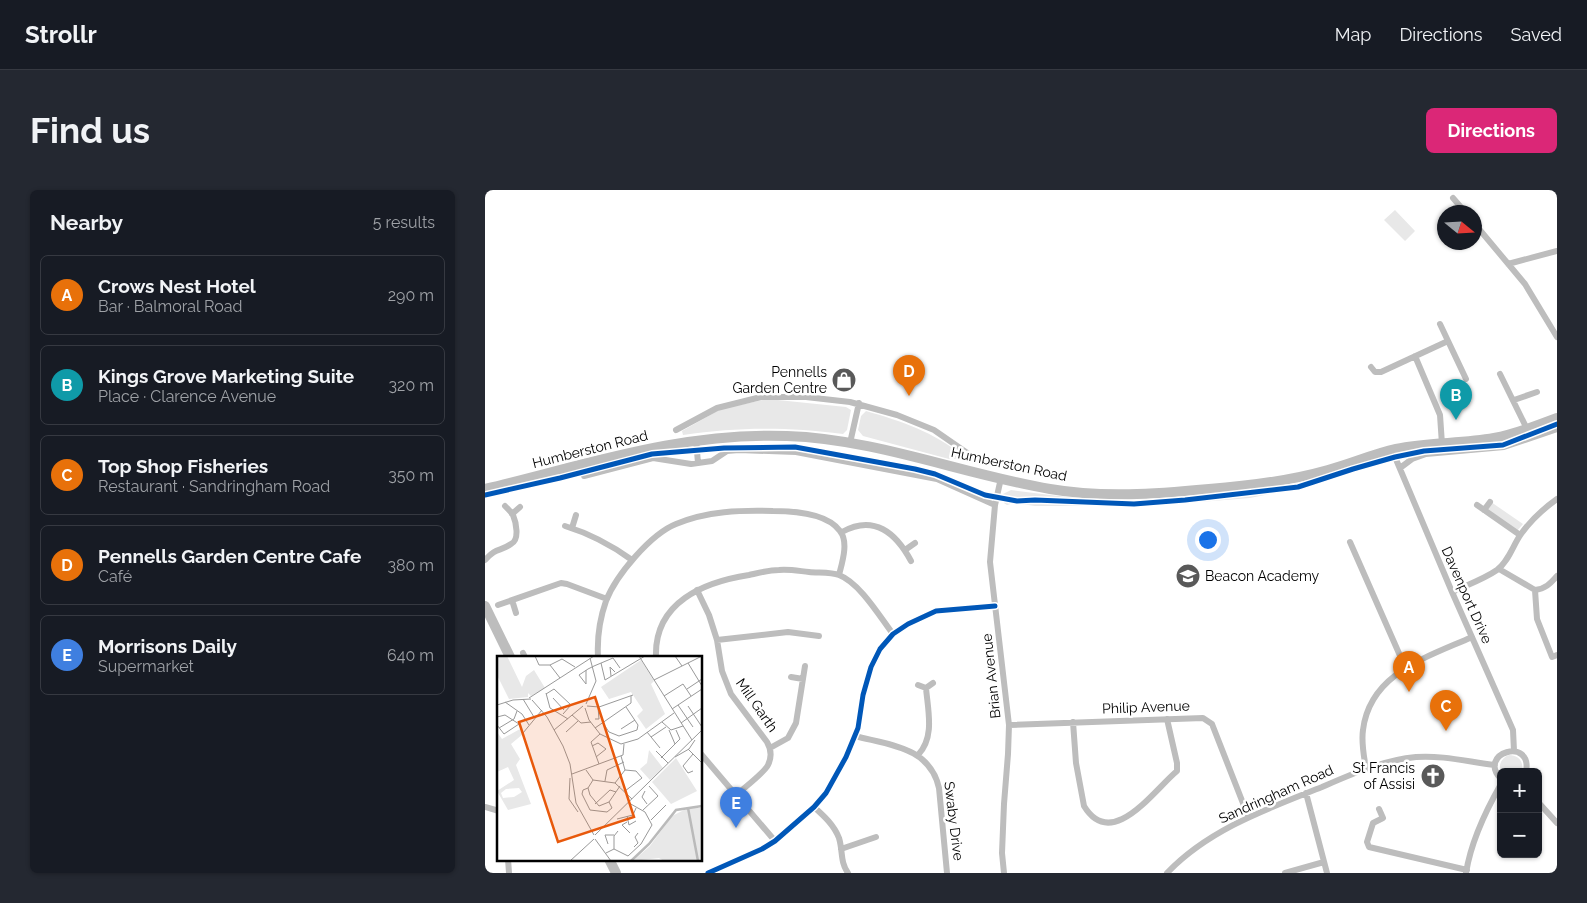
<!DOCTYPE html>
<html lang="en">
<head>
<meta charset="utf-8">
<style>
	body { margin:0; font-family:Raleway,sans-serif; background:#242831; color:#f1f3f6 }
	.controls { position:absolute; right:15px; bottom:15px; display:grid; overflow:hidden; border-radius:8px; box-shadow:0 1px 4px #0004 }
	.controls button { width:45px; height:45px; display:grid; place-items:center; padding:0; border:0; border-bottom:1px solid #363941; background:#171b24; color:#f1f3f6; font:25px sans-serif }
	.compass { position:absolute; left:952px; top:15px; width:45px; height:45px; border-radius:50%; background:#171b24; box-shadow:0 1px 4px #0004; rotate:108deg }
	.you { position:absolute; left:722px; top:349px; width:18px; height:18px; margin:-12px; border:4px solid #fff; border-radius:50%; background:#1a73e8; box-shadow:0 0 0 8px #1a73e833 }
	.badge { display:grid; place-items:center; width:32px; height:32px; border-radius:50%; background:#db2777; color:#fff; font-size:16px; font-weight:700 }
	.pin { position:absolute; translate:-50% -41px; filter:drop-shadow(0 1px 2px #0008) }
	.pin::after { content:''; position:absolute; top:26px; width:18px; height:15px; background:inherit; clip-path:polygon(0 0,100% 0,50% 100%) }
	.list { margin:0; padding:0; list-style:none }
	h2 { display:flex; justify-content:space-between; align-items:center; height:65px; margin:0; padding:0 20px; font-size:21px }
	h2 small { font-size:16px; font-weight:400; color:#9ea1a6 }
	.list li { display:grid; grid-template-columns:32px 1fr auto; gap:15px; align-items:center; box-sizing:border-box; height:80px; margin:0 10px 10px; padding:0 10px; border:1px solid #363941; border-radius:8px }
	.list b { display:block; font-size:19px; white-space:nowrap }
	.list p { margin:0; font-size:16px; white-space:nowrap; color:#9ea1a6 }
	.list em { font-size:16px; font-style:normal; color:#9ea1a6 }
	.map { position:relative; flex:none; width:1072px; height:683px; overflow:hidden; border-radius:8px }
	header { display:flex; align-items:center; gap:30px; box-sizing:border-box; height:70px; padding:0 25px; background:#171b24; border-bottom:1px solid #363941 }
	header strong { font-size:24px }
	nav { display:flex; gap:28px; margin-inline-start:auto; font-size:18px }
	.intro { display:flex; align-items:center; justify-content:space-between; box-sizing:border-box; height:120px; padding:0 30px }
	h1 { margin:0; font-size:35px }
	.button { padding:12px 22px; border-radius:8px; background:#db2777; color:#fff; font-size:18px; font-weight:700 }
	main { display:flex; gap:30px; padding:0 30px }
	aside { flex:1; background:#171b24; border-radius:8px; box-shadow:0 1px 4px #0004 }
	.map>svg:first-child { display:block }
	.green { fill:#e8e8e8 }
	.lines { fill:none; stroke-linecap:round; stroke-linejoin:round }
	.street { stroke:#bdbdbd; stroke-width:6 }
	.primary { stroke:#bdbdbd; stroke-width:10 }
	.cycleway-casing { stroke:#fff; stroke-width:8 }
	.cycleway { stroke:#0057b8; stroke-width:5 }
	.labels { text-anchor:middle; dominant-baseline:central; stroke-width:5; stroke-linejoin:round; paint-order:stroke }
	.poi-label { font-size:14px; fill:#000; stroke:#fff; text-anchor:end }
	.street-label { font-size:14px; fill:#000; stroke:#fff }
	.inset-river { fill:none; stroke:#bababa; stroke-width:2.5 }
	.inset-road { fill:none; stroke:#999; stroke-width:1 }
	.view { fill:#e8590c; fill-opacity:0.15; stroke:#e8590c; stroke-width:2.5 }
	.inset-edge { fill:none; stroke:#000; stroke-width:2.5 }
</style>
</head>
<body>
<header>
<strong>Strollr</strong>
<nav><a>Map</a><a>Directions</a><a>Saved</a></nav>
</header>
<div class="intro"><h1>Find us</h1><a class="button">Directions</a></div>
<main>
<aside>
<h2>Nearby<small>5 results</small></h2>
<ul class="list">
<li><span class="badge" style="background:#e8710a">A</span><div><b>Crows Nest Hotel</b><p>Bar · Balmoral Road</p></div><em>290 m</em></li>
<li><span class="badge" style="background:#0f9aa8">B</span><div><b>Kings Grove Marketing Suite</b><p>Place · Clarence Avenue</p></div><em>320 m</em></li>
<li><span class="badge" style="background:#e8710a">C</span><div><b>Top Shop Fisheries</b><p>Restaurant · Sandringham Road</p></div><em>350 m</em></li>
<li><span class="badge" style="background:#e8710a">D</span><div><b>Pennells Garden Centre Cafe</b><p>Café</p></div><em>380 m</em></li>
<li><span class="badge" style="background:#3f7fe0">E</span><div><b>Morrisons Daily</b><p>Supermarket</p></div><em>640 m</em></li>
</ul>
</aside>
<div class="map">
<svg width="1072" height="683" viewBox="0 0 1072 683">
	<rect width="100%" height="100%" fill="#fff"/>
	<!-- green -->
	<path class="green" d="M910,20l20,21 -10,10 -21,-21z
		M283,209l78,8 5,3 -4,20 -4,4c-57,-7 -103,-7 -160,1l-1,-4 39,-22z
		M381,221c35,10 68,21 97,45l-2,3h-12l-86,-23 -5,-6 3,-14z
		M789,297l15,3 -39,8 -100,8h-115l-21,-3 -7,2 -3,-2 -1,-9 8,-4 55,7 45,3h39l7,4 36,-3 6,-5z
		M1006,312l32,22 -6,7 -31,-21z
		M1024,565c10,0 15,7 13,17l-21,1c-3,-8 0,-15 8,-18z"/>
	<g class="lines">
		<!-- street -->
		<path class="street" d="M968,8l12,14
			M989,33l51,61 32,53
			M1023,74l49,-13
			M955,134l26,55
			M930,166l25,59 2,29
			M886,177l4,5h6l67,-31
			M1015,184l27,55
			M1029,210l23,-8
			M191,240l41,-22 44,-11h45l44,5 47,13 37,15 39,27
			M211,250l2,23
			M365,253l9,-40
			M909,259l1,8 57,135 61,138 1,21
			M915,278l12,-9 14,-5 78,-7 53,-18
			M99,286l69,-18 38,6 21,-3 15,-10 12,-1 57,2 141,27 58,26
			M516,288l-6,27 -5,57 19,163 -1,29 -4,50 -2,49 2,20
			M992,315l43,30
			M999,320l6,-8
			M27,324l8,-7
			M80,336c26,8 45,18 67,34
			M87,338l4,-13
			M357,342c32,-18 54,1 69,29
			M865,352l55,125
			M420,360l10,-7
			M0,370c12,-13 14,-8 26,-16 9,-4 5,-22 2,-29 -2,-3 -5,-6 -8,-9
			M1014,379l36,21 2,29 15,38 5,-2
			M212,400l12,25 8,25 5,31 9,23 36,48c4,7 5,15 1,23 -4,8 -24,23 -32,30
			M1050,400c10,-1 15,-6 22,-14
			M967,402c15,-7 32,-13 45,-22 12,-9 16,-25 24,-36 10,-14 22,-25 36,-35
			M27,410l4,13
			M13,415l63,-22 6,1 40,15
			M232,450l71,-8 31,4
			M38,463l2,4
			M113,467c-1,-19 2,-39 8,-56 10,-26 45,-67 70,-77 31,-13 65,-14 97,-13 20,0 54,2 67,20 9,11 2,32 -1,44
			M171,467c-2,-55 48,-75 93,-82 9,-2 20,-5 30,-5 10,-1 20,1 30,2 9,1 22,0 30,3 21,8 41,42 54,59
			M306,487l12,2
			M433,495l8,3 7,-5
			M588,532l3,41 8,43c28,46 70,-16 93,-35v-8l-10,-44
			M524,535l194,-7 9,6 36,92
			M370,546c34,9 75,11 84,52l8,85
			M285,558l18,-10 8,-15 9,-57
			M216,564l74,87
			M433,565c17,-18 10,-44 8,-67
			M881,579c-2,-13 -5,-26 -3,-39 7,-57 65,-73 109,-93
			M1016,589c-25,-26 32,-43 25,-7
			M821,603l21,80
			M1053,612l19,21
			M0,617l14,4
			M329,617c10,9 20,18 25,31 4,13 1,24 9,35
			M894,619l4,9 -10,5 -6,19 2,5 98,23
			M356,659l35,-12
			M23,669l1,14
			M223,683l54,-24 13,-8 39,-34 12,-14 20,-36 12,-29 5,-33 8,-28 9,-18 13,-15 15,-10 28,-13 59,-5
			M682,683c42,-44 100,-64 155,-86 30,-13 61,-27 94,-30 26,-2 53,5 79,8
			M800,683l39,-11
			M981,683c5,-32 19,-61 35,-89"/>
		<!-- primary -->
		<path class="primary" d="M0,299c101,-24 195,-57 302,-53 90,3 175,38 263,53 52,9 106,5 159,0 40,-3 80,-8 119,-19 23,-6 45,-16 68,-21 32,-7 66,-5 98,-11 22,-4 42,-12 63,-20
			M0,416l25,51
			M124,669l7,14"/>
		<defs>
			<path id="cycleway" d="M0,305l75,-17 92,-24 72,-6 71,-1 120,22 20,5 50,21 32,6 18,-1 99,4 51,-4 113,-13 55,-18 42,-12 29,-6 79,-6 54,-21
				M223,683l54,-24 13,-8 39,-34 12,-14 20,-36 12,-29 5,-33 8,-28 9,-18 13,-15 15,-10 28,-13 59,-5"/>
		</defs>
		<!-- cycleway casing -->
		<use href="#cycleway" class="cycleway-casing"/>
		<!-- cycleway -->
		<use href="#cycleway" class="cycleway"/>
	</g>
	<!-- icons -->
	<defs>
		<symbol id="shop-disc" viewBox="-11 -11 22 22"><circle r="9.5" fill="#595959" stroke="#fff"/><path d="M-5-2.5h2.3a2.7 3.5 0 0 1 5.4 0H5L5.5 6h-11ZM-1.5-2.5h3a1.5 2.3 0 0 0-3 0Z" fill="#fff"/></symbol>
		<symbol id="school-disc" viewBox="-11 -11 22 22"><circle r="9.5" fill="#595959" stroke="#fff"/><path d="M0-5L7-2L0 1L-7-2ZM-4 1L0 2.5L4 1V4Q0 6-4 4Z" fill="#fff"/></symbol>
		<symbol id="church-disc" viewBox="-11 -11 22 22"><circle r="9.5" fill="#595959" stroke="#fff"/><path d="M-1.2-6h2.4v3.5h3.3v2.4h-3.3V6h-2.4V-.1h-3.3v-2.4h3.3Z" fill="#fff"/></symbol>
	</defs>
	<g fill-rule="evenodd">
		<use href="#shop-disc" x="345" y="176" width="28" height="28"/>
		<use href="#school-disc" x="689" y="372" width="28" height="28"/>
		<use href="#church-disc" x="934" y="572" width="28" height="28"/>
	</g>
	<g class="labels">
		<!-- poi labels -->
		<g class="poi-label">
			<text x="342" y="182">Pennells<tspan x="342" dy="16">Garden Centre</tspan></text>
			<text x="720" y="386" text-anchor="start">Beacon Academy</text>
			<text x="930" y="578">St Francis<tspan x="930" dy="16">of Assisi</tspan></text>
		</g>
		<!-- street labels -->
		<g class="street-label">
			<text transform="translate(105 259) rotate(-14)">Humberston Road</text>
			<text transform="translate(524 274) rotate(12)">Humberston Road</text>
			<text transform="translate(982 405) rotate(66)">Davenport Drive</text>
			<text transform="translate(506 486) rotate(-96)">Brian Avenue</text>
			<text transform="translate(272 515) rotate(55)">Mill Garth</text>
			<text transform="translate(661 517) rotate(-2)">Philip Avenue</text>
			<text transform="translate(791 604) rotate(-24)">Sandringham Road</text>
			<text transform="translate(469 631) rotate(83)">Swaby Drive</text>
		</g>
	</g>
	<!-- overview -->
	<g transform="translate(12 466)">
		<rect width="205" height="205" fill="#fff"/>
		<path d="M0,0h10l15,31 4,-11 8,-6 11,18 -14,8 -3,-3v4l-19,2 -12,-24zM144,4l13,21 -3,3 14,30 -19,15 -9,-13 6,-6 -12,-18 -22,7 -8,-12zM23,73l3,5 -12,10 9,15 -4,6 15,39 -23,6 -11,-19 17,-11 -6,-13 -11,5v-40l5,7zM22,132l3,4 -8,5 -11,1 -2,-5 5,-4zM152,94l14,18 -13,12 -10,-11 7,-6zM179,102l21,33 -26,13 -19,-22zM191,152h14v53h-38l-5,-3 -26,3 17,-15 22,-30z" fill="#e8e8e8" fill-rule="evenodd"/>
		<path class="inset-river" d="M191,152l10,53M134,205l18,-17 27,-34 26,-4"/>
		<path class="inset-road" d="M38,0l4,9h11M142,0l53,84M178,0l7,10 20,-10M104,7l4,17 40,-24M191,7l14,23M53,9l12,-6 13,8M53,9l10,13M97,10l19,-8 7,10M89,14v14l-7,-9 9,-6 6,-3M114,20l-1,-9 5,5M157,24l28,-14M190,33l15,-10M49,37l4,15 18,11M49,38l8,-5 17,16 -8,9M167,40l19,-12 8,12M32,42l65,-42M56,42l11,12M26,43l11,18M35,44l15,17 16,29 7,18 6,39 18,32M8,46l17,12 7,11M89,48l10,-23 -6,-23M0,49l16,-5 18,-1M181,49l15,22M90,50l12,1 34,-12M191,50l14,21M88,52l4,12 11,14 21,10 17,-5 36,-26M175,53l30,-20M75,59l9,8 10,-1M0,61l8,-2 14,9 -15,10 -7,-9M98,63h4l-1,-12M165,66l9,8 12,-4M106,67l6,9 10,4 18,-6 1,-5 -12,-18M184,67l21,-15M2,72l15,-9 3,-8M98,72l36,-25v-7M124,73l14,-9M57,74l29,-24M172,74l6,14M69,76l12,-11M150,76l13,16M26,77l19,-23M154,81l15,-10M95,90l6,-3 8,6 -10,8M191,93l14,14M159,95l12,12M178,101l14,-8 6,-9M164,102l19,-19 -4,-9M102,108l-8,-22 9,-8M89,114l7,10 22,3 17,16M128,114l11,1 6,7 -17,13M196,115l-5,2 -5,-7 10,-12M75,118l51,-19 1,-11M73,122l-1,21 9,13M96,124l-5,8 2,7 9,11 10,-4 11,-16M108,125l2,-11 17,-8M118,127l10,-13 -4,-14M91,132l-5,2 -1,4 8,16 17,2 5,-4 -3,-6M148,135l-3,6 5,7M98,148l15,-14 6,2M146,154l15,-14 -9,-10M130,160l2,9 7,-4M120,163l16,-4 3,-7M154,164l15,-15M130,166l-5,3 8,8M98,179l107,-105M98,183l16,22M111,188l-3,-9h9M137,191l4,-4 -3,-6 3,-4M117,193v-13l4,-5M109,197l8,-4 14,7 13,-12 11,-19 -7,-13 -16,-9M73,205l24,-22"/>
		<path class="view" d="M98,41l39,120 -76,25 -39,-120z"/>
		<rect width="205" height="205" class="inset-edge"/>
	</g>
</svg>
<div class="controls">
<button>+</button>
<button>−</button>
</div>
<svg class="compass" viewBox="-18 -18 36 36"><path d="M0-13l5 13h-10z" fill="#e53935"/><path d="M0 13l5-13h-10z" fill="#9ea1a6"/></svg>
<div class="you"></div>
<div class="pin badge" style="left:924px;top:502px;background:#e8710a">A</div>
<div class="pin badge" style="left:971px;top:230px;background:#0f9aa8">B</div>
<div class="pin badge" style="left:961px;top:541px;background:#e8710a">C</div>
<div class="pin badge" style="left:424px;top:206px;background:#e8710a">D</div>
<div class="pin badge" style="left:251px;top:638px;background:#3f7fe0">E</div>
</div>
</main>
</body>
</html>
